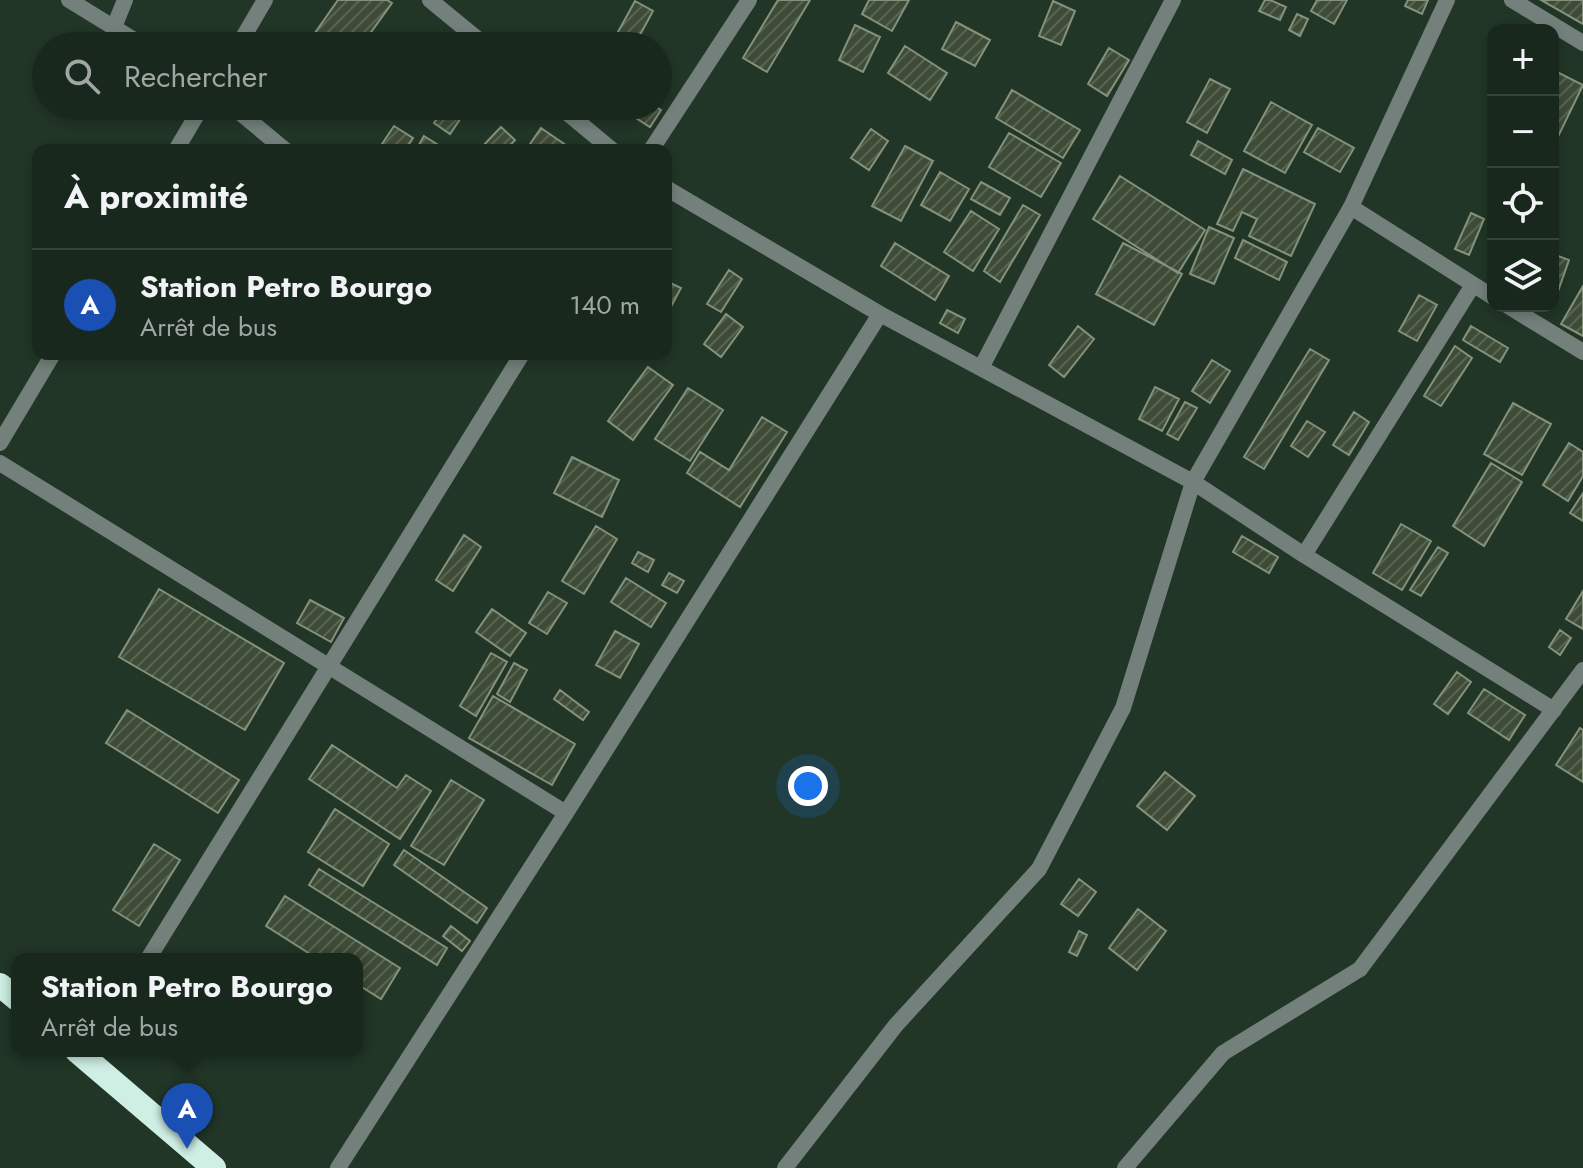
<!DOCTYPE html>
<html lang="fr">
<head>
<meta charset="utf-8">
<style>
	body { margin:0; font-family:Jost,sans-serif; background:#223026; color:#f1f3f6 }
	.controls { position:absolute; right:24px; top:24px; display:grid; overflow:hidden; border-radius:16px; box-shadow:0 4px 12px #0003 }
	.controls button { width:72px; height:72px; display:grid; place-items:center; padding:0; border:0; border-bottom:2px solid #37443b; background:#19281d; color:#f1f3f6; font:40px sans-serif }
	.you { position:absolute; left:808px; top:786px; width:28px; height:28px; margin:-20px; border:6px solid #fff; border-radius:50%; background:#1a73e8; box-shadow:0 0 0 12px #1a73e833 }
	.badge { display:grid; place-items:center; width:52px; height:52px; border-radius:50%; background:#8bbbb9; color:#fff; font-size:26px; font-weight:700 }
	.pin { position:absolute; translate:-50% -66px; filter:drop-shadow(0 2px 4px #0008) }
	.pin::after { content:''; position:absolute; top:42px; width:28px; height:24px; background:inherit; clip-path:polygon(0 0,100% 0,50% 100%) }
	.popup { position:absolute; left:11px; top:953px; width:352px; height:104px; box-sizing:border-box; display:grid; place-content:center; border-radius:16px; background:#19281d; filter:drop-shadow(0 2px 6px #0005); font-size:26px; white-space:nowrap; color:#9fa6a4 }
	.popup b { font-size:30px; color:#f1f3f6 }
	.popup::after { content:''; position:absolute; left:50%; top:100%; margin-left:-16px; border:16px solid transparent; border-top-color:#19281d }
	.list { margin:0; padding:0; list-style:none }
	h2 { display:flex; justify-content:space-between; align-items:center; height:104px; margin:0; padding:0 32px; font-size:34px }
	h2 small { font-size:26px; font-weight:400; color:#9fa6a4 }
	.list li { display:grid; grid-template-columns:52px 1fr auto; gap:24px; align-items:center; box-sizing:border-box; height:112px; padding:0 32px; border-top:2px solid #37443b }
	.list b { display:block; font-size:30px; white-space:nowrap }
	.list p { margin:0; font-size:26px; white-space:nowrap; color:#9fa6a4 }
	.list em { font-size:26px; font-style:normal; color:#9fa6a4 }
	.icon { flex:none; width:44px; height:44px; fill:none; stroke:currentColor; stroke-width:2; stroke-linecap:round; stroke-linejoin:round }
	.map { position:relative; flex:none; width:1583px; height:1168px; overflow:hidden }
	.search { position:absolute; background:#19281d; box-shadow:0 4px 12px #0003; left:32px; top:32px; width:640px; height:88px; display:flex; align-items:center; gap:20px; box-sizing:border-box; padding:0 28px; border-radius:44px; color:#9fa6a4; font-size:30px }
	.panel { position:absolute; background:#19281d; box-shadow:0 4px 12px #0003; left:32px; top:144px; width:640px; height:216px; border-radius:16px }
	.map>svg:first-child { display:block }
	.building { fill:url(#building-hatch); stroke:#84927b; stroke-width:2 }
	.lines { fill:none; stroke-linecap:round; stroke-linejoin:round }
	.lane { stroke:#73807b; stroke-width:16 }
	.street { stroke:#73807b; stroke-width:16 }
	.highway { stroke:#cfefe4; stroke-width:24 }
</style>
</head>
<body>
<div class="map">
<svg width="1583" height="1168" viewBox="0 0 1583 1168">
	<defs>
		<pattern id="building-hatch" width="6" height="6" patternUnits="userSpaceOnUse" patternTransform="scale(2)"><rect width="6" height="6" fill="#3e4b37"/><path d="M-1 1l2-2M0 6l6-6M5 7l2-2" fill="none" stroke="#596553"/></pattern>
	</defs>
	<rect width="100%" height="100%" fill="#213627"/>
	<!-- building -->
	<path class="building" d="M338,0h49l5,3 -31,43h-42l-9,-6z
		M778,0h32l-43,72 -24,-14z
		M869,0h40l-17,31 -30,-17z
		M1265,0h5l16,7 -6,13 -21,-9z
		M1317,0h30l-13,24 -23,-13z
		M1408,0h20l-6,14 -17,-8z
		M1541,0h40l2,1v23z
		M635,1l18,10 -19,35h-12l-9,-5z
		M1053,1l22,10 -14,34 -22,-9z
		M1297,14l11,5 -8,17 -11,-6z
		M956,22l34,18 -15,26 -33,-17z
		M855,25l25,12 -17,35 -24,-12z
		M905,46l42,27 -17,27 -42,-27z
		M1109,48l20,12 -22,36 -19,-12z
		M1553,70l30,15 -30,62z
		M1210,79l20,10 -23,44 -20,-11z
		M1012,90l68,40 -17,28 -67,-40z
		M1271,102l41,23 -27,48 -41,-22z
		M446,106h23l-19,28 -16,-11z
		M633,106h22l6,4 -11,17 -22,-14z
		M394,126l19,12 -8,12h-27z
		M501,127l14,13 -9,10h-27z
		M541,128l32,22h-47z
		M1318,128l36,20 -14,24 -36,-20z
		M871,129l17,12 -19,29 -18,-12z
		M1009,133l52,30 -20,34 -52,-30z
		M424,136l16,10 -2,4h-22z
		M1198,141l34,19 -7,14 -34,-19z
		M905,146l28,15 -32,60 -29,-15z
		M1243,169l72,35 -24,52 -42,-20 8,-17 -15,-7 -9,19 -16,-7z
		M940,172l29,17 -19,32 -29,-16z
		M1120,176l85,54 -27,43 -85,-54z
		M981,182l29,16 -10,17 -29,-16z
		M1023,205l17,10 -40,67 -16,-11z
		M971,211l28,18 -26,42 -29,-19z
		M1471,213l13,6 -15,36 -14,-6z
		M1209,227l25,11 -20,46 -24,-10z
		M1243,240l44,22 -8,18 -44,-22z
		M895,243l54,33 -14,24 -54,-34z
		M1123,243l59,31 -28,51 -58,-31z
		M1553,254l16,6 -12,34 -4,-1z
		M729,270l13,9 -21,33 -14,-8z
		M666,281l15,7 -14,26h-1z
		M1583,286v50l-22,-12z
		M1419,295l18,10 -20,36 -18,-10z
		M947,310l18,9 -7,14 -18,-10z
		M726,314l17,13 -22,30 -17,-13z
		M1078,326l16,13 -30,38 -15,-12z
		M1471,326l37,22 -8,14 -37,-22z
		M1455,346l17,12 -31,48 -17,-10z
		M1310,349l19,11 -65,109 -20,-12z
		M1212,360l18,11 -20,32 -18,-12z
		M648,367l25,18 -40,55 -25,-19z
		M1155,387l24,12 -17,32 -23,-12z
		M688,388l35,22 -33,51 -35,-22z
		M1185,402l12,6 -19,32 -11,-6z
		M1513,403l38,21 -29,51 -38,-21z
		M1354,412l15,10 -20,33 -16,-10z
		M762,417l25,15 -47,75 -53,-34 13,-21 29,18z
		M1307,421l18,11 -17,25 -17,-11z
		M1569,443l14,9v24l-15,25 -25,-16z
		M572,457l47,23 -17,37 -48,-24z
		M1491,463l31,19 -38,64 -31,-20z
		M1583,493v28l-13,-8z
		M1401,524l30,17 -29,49 -29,-17z
		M596,526l21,13 -33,55 -22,-13z
		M464,535l17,12 -28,44 -17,-11z
		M1242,536l36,21 -9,16 -36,-21z
		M1438,547l10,6 -27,43 -11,-6z
		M638,552l16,8 -6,12 -16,-9z
		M669,573l15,8 -7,12 -15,-8z
		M626,578l40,25 -15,24 -40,-25z
		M159,589l125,74 -39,67 -126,-73z
		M1583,591v38l-17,-10z
		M548,592l19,11 -20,31 -18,-11z
		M310,600l34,18 -13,24 -34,-19z
		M492,609l34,24 -16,23 -34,-24z
		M1560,630l11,8 -11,17 -11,-8z
		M615,631l24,13 -19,34 -24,-13z
		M491,653l16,9 -31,54 -16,-10z
		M514,663l13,7 -17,32 -13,-8z
		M1457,672l14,10 -23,32 -14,-10z
		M1484,689l41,26 -16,25 -41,-27z
		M560,690l29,22 -6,8 -29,-21z
		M493,696l82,48 -23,41 -83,-47z
		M127,710l112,70 -21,33 -112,-70z
		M1580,728l3,2v52l-27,-17z
		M332,745l65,43 9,-13 25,16 -31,48 -91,-60z
		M1165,772l30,24 -28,34 -30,-24z
		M451,780l33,20 -40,65 -33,-19z
		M335,809l54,35 -26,42 -55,-34z
		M154,844l26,16 -41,66 -26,-16z
		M404,850l83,58 -10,15 -83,-58z
		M319,869l128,79 -10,17 -128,-80z
		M1079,879l17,13 -18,24 -17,-12z
		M285,896l115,72 -19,31 -24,-15v-25h-39l-52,-33z
		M1138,909l28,22 -29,39 -28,-22z
		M451,926l19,15 -8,10 -19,-15z
		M1079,931l8,4 -10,21 -8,-4z"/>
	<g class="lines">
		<!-- lane -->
		<path class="lane" d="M1125,1168l98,-115 137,-84"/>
		<!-- street -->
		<path class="street" d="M69,0l75,46
			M430,0l56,46
			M1512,0l71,43
			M114,27l11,-27
			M238,46l27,-46
			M232,106l53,44
			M559,106l53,44
			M176,150l26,-44
			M651,150l98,-150
			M666,188l214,126 313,168 111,73 250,155
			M1351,207l142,90
			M1508,306l75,46
			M981,368l192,-368
			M0,443l53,-89
			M0,463l566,350
			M1304,555l169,-270
			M148,959l374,-605
			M1360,969l223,-299
			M338,1168l228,-355 314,-499
			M785,1168l111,-143 143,-156 84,-161 70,-226 158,-275 96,-207"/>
		<!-- highway -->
		<path class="highway" d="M0,985l17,14
			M77,1051l137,117"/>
	</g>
</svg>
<div class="controls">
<button>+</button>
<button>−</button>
<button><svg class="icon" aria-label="locate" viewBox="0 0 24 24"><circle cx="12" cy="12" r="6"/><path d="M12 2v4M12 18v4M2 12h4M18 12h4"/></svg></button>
<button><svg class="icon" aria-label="layers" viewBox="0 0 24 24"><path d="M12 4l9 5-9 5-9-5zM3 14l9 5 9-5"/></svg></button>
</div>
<div class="you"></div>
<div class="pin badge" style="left:187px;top:1149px;background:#1a4fb4">A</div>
<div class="popup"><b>Station Petro Bourgo</b>Arrêt de bus</div>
<div class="search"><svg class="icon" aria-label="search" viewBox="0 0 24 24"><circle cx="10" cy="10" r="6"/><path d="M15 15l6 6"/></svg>Rechercher</div>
<section class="panel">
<h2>À proximité<small></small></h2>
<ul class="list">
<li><span class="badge" style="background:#1a4fb4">A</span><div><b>Station Petro Bourgo</b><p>Arrêt de bus</p></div><em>140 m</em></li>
</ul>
</section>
</div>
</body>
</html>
